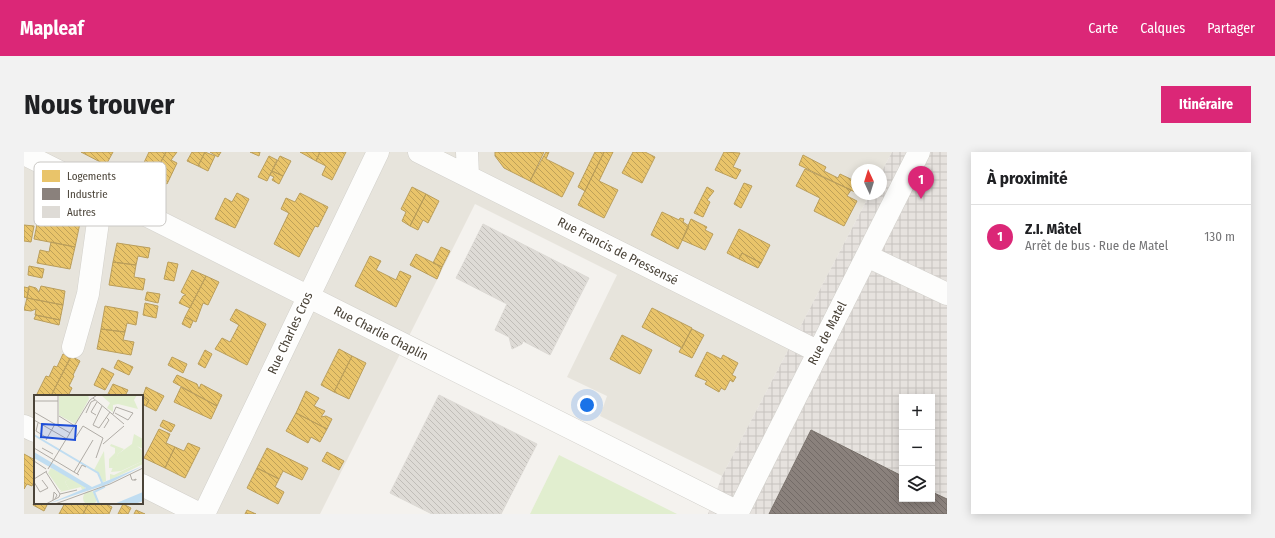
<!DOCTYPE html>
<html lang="fr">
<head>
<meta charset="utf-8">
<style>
	body { margin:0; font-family:"Fira Sans Condensed",sans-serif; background:#f2f2f2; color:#202124 }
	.controls { position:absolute; right:12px; bottom:12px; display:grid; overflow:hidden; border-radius:0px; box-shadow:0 2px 10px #0003 }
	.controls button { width:36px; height:36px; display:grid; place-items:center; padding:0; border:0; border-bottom:1px solid #e0e0e0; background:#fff; color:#202124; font:20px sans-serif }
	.compass { position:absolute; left:827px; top:12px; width:36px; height:36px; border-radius:50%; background:#fff; box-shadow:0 2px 10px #0003; rotate:356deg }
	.you { position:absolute; left:563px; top:253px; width:14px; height:14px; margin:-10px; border:3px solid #fff; border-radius:50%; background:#1a73e8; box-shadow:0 0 0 6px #1a73e833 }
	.badge { display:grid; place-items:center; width:26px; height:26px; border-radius:50%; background:#db2777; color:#fff; font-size:13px; font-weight:700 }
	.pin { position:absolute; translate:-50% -33px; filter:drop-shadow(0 1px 2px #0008) }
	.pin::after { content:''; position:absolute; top:21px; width:14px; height:12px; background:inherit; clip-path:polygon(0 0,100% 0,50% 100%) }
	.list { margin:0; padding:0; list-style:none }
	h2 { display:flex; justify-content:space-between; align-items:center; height:52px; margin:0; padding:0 16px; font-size:17px }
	h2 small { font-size:13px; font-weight:400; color:#757577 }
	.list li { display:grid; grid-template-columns:26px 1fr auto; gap:12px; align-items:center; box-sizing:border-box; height:64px; padding:0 16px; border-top:1px solid #e0e0e0 }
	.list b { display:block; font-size:15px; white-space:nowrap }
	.list p { margin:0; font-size:13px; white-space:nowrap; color:#757577 }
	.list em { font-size:13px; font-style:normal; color:#757577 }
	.icon { flex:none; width:22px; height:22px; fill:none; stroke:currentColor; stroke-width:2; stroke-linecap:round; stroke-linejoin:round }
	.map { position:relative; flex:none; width:923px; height:362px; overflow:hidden; border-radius:0px }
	header { display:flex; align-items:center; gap:24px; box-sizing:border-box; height:56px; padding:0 20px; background:#db2777; color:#fff }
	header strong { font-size:19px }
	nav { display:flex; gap:22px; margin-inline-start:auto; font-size:14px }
	.intro { display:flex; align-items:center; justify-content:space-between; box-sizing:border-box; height:96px; padding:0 24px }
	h1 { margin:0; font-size:28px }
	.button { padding:10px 18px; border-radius:0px; background:#db2777; color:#fff; font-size:14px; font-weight:700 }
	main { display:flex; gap:24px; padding:0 24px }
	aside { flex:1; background:#fff; border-radius:0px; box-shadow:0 2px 10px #0003 }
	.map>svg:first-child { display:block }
	.residential { fill:#e7e4dc; fill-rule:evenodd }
	.industrial { fill:url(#industrial-grid); fill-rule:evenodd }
	.green { fill:#e1eecf }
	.homes { fill:url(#homes-back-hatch); stroke:#ba9e5b }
	.industry { fill:url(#industry-back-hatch); stroke:#776f68 }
	.building { fill:url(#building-back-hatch); stroke:#dcd9d4 }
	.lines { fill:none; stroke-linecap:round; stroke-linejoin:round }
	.minor-casing { stroke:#d2d0cb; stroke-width:23 }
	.minor { stroke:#fdfdfc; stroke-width:22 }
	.labels { text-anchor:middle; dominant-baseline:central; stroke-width:4; stroke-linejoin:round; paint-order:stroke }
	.street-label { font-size:13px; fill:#4b4439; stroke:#fff }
	.inset-river { fill:none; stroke:#c0ddf1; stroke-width:2 }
	.inset-road { fill:none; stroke:#b0aca6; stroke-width:1 }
	.view { fill:#1d4ed8; fill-opacity:0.15; stroke:#1d4ed8; stroke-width:2 }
	.inset-edge { fill:none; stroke:#4b4439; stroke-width:2 }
	.key { fill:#fff; stroke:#c9c7c4; stroke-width:1 }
	.key-label { font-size:11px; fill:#4b4439 }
</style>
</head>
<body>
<header>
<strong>Mapleaf</strong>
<nav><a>Carte</a><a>Calques</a><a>Partager</a></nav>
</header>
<div class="intro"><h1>Nous trouver</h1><a class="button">Itinéraire</a></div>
<main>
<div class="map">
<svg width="923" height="362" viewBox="0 0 923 362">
	<defs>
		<pattern id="industrial-grid" width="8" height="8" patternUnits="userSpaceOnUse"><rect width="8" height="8" fill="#e6e2de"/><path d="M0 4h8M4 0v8" fill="none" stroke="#c7c3bf"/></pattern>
		<pattern id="homes-back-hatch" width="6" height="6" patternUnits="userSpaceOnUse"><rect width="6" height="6" fill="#e9c46a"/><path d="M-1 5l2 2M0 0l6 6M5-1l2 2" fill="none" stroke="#bfa158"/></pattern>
		<pattern id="industry-back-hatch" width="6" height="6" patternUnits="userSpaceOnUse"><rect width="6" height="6" fill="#8a817c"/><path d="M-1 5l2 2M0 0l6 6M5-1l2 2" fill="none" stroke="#736b67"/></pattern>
		<pattern id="building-back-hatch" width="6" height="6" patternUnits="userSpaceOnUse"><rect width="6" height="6" fill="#dedbd6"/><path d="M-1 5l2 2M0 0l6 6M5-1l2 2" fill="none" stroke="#c0bdb8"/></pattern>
	</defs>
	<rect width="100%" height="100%" fill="#f4f2ee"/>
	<!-- residential -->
	<path class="residential" d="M0,0h868l-11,21v-3h-24v24h13l-148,282 -122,-60 7,-20 -40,-19 50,-102 -142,-71 -155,310h-296zM11,244h107v107h-107z"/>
	<!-- industrial -->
	<path class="industrial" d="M868,0h55v362h-239l14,-38 148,-282h11v-21zM878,245h30v102h-30z"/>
	<!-- green -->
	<path class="green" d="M535,303l118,59h-147z"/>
	<!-- homes -->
	<path class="homes" d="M57,0h32l-7,13z
		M125,0h17l-13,25 -13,-6z
		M142,0h11l-6,8 6,3 -10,21 -14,-7z
		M168,0h13l-7,14 -11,-5z
		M181,0l10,4 -7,15 -10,-5z
		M186,0h11l-3,5z
		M226,0h10l-1,4z
		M276,0h20l-4,9z
		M296,0h26l-14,28 -10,-5 4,-9 -10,-5z
		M471,0h49l-14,29 -26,-13 -9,-12z
		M522,0h3l-3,7 28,14 -12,24 -32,-16z
		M571,0h9l-19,39 -7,-4z
		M580,0h9l-14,29 19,9 -14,28 -26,-13z
		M609,0h12l10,5 -13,26 -20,-10z
		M700,0l16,1 -7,14 8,3 -5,9 -21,-9z
		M779,3l23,12 -2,4 14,7 2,-4 17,8v11l-58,-28z
		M245,4l8,4 -10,21 -9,-4z
		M256,4l11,5 -8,15 -11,-5z
		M781,17l46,21 -4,6 10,5 -13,25 -30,-15 6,-13 -24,-12z
		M248,19l11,5 -4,8 -7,-4 2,-3 -4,-2z
		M720,31l8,3 -11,22 -7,-4z
		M388,35l14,7 -16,32 -8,-5 4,-9 -5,-3z
		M683,35l7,4 -7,9 3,2 -7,15 -9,-4z
		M213,41l12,6 -14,29 -20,-9 10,-21 7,4z
		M276,41l28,14 -10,20 -3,-1 -16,31 -25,-13 15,-31 -8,-4 5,-11 9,4z
		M402,42l13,7 -11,22 -5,-3 -5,10 -8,-4z
		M638,60l17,8 1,-2 4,1 -1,3 6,4 -11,23 -27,-14z
		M15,63l41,8 -5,24 -41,-8z
		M667,67l16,8 -2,3 8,4 -8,16 -23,-10z
		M0,73l10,1 -3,16 -7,-1z
		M715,77l31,16 -9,18 -19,-10 -3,6 -12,-6z
		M27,90l24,5 -5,22 -33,-6 3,-13 9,2z
		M93,91l33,5 -2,10 -10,-2 -2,9 -23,-3z
		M417,95l9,4 -8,16 -9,-4z
		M718,101l19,10 -3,5 -19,-9z
		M392,102l26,13 -5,12 -27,-14z
		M346,104l11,5 -5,9 20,10 4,-9 11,5 -15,31 -41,-21z
		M89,110l23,3 -2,12 11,2 -2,11 -34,-5z
		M144,110l10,2 -4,17 -10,-2z
		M5,114l15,3 -2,9 -14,-3z
		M168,118l14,6 -16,32 -11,-5 4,-7 3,-1 -5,-3z
		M182,124l13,6 -11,23 -5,-2 -7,19 -11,-5z
		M5,134l7,2 3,4 2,-6 24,5 -2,14 -36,-7z
		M0,135l5,1 -2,10 -3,-1z
		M123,140l13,2 -2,9 -13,-3z
		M3,146l36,7 -3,15 -25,-5 1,-6 -5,2 -7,-1z
		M121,151l13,3 -2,12 -13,-3z
		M81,154l33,6 -2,13 -9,-2 -2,9 -24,-3z
		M628,156l40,20 -10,20 -40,-21z
		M212,157l30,15 -19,41 -32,-16 7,-11 8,4 9,-17 -9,-5z
		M12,163l24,5 -1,5 -25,-6z
		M161,165l8,4 -3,7 -8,-4z
		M77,177l24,3 -2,8 11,2 -3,13 -34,-6z
		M668,177l12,6 -12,23 -13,-6z
		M598,183l30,15 -12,24 -30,-15z
		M315,197l13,7 -18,36 -13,-7z
		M181,198l7,4 -7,14 -7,-4z
		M683,200l14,7 2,-4 15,8 -6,12 4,2 -3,5 -3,-2 -5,10 -4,-2 -2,4 -14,-8 2,-3 -12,-5z
		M39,202l8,3 -20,39h-15l10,-20 3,1 5,-11 3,1z
		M47,204l9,5 -7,14 1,1 -5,10 3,2 -4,8h-17z
		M328,204l14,7 -17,36 -15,-7z
		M148,205l15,7 -4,9 -15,-8z
		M94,208l15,7 -4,8 -15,-7z
		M78,216l12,6 -9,16 -11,-5z
		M153,223l20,9 2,5 2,-5 21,11 -5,11 -44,-24z
		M89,232l15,6 -3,6h-18z
		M122,235l18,9 -8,15 -10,-5 3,-6 -6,-4z
		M157,235l36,19 -6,13 -37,-17z
		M282,239l13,7 -5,8 11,5 -4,6 5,-1 6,3 -5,10 -31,-16z
		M119,244l6,4 -3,6 -4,-2z
		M272,261l31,16 -7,13 -9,-5 -3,6 -22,-12z
		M139,268l12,5 -4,7 -11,-6z
		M135,277l11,5 -4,9 9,4 -10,21 -21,-10z
		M164,291l12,5 -15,30 -20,-10 10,-21 9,4z
		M243,296l41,20 -6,12 -19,-9 -4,8 -22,-11z
		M303,300l17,9 -5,9 -17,-9z
		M0,302l11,6v19l-3,7 -5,-2 -3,5z
		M233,316l22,11 -4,8 9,5 -6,12 -31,-16z
		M11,348v3h7l5,2 -3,6 -11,-6z
		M41,351h24l-6,11h-24z
		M65,351h15l8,4 -3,7h-26z
		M99,352l8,4 -3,6h-10z
		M112,358l9,4h-11z
		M223,358l9,4h-11z"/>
	<!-- industry -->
	<path class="industry" d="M787,278l91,46v23h30v-7l15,7v15h-178z"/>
	<!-- building -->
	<path class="building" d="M459,72l106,54 -39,77 -27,-14 -1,3 -10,5 -3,-12 -14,-7 12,-26 -51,-26z
		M415,243l98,49 -36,70h-69l-42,-21z"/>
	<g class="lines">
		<defs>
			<path id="minor" d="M395,0l398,199
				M443,0l1,24
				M0,2l714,358
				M843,104l80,38
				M49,195l15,-53 14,-101
				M0,274l11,5
				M118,333l58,29
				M180,362l174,-362
				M713,362l182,-362"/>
		</defs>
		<!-- minor casing -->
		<use href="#minor" class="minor-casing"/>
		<!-- minor -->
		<use href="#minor" class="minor"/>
	</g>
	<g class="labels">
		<!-- street labels -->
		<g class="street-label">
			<text transform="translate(594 99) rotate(27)">Rue Francis de Pressensé</text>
			<text transform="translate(266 181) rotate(-65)">Rue Charles Cros</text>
			<text transform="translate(357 181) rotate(27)">Rue Charlie Chaplin</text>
			<text transform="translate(803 181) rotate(-63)">Rue de Matel</text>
		</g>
	</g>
	<!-- overview -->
	<g transform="translate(10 243)">
		<rect width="109" height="109" fill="#f4f2ee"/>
		<path d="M25,0h29l1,4 -14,25 -16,-9zM100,39l9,5v10l-6,-3 6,5v10l-22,10 -10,1 7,-18 14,-10zM17,73l19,10 -5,4 4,7 -9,1 -12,-17zM49 103a7 7 0 1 1 14 0a7 7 0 1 1-14 0Z" fill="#e1eecf"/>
		<path d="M67,0h36l-3,5 4,9 -20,-5 -5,1v7l-6,-4 3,-5zM77,49l13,5 -6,5 -4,14h-5v-9l6,-6v-5l-5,-2zM70,56l2,30 -3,1 -5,-9 -4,-3zM109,66v3l-33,16v-6l4,1zM36,83l15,9v2l-3,1 -1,-3 -21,5 2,-3h7l-4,-7z" fill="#e1eecf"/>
		<path d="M0,57l58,35 51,-21 -35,18 -60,20 38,-16 -52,-30zM109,97v9l-8,3h-21z" fill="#c0ddf1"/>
		<path class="inset-river" d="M0,40l64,38 6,14 -10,5 5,12"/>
		<path class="inset-road" d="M59,3l31,26M0,6h24M68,11l-9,19 6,3 11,-16M0,17l36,21M52,18l5,-11 4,-2M79,19l3,-7 17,6 -5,7 -13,-7M62,20l-5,-3 6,-10M25,21l16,10M0,25l33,19M4,28l-2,8 11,7M24,31v-31M70,33l5,-8 -3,-3M42,42l7,-11 20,12 -7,20M12,45l9,-16M69,49l21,-18M0,53l45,27M8,53l11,6M0,66l12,8M14,74l42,-69 7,-5M12,77l14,22M40,77l19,-32M43,79l5,-9 4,2M96,79l2,6h4v-1l-2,1M0,84l13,-8M0,87l6,10 8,-4 -6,-8M19,105l1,-8 3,3 -2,4M12,109l13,-7 1,-3 17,-4M21,109l55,-20 33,-16"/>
		<path class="view" d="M8,29l34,2 -1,14 -34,-3z"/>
		<rect width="109" height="109" class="inset-edge"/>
	</g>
	<!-- legend -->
	<rect x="10" y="10" width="132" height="64" rx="6" class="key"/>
	<rect x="18" y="18" width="18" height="12" fill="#e9c46a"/>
	<rect x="18" y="36" width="18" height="12" fill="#8a817c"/>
	<rect x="18" y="54" width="18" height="12" fill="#dedbd6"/>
	<g class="key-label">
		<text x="43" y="28">Logements</text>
		<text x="43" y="46">Industrie</text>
		<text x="43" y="64">Autres</text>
	</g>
</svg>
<div class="controls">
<button>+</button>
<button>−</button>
<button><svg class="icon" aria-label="layers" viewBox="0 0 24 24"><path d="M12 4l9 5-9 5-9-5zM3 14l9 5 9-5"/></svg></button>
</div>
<svg class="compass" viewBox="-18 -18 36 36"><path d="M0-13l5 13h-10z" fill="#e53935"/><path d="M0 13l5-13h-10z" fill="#757577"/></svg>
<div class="you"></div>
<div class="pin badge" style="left:897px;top:47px">1</div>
</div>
<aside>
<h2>À proximité<small></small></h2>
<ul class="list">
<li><span class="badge">1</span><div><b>Z.I. Mâtel</b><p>Arrêt de bus · Rue de Matel</p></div><em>130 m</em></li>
</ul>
</aside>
</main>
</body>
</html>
